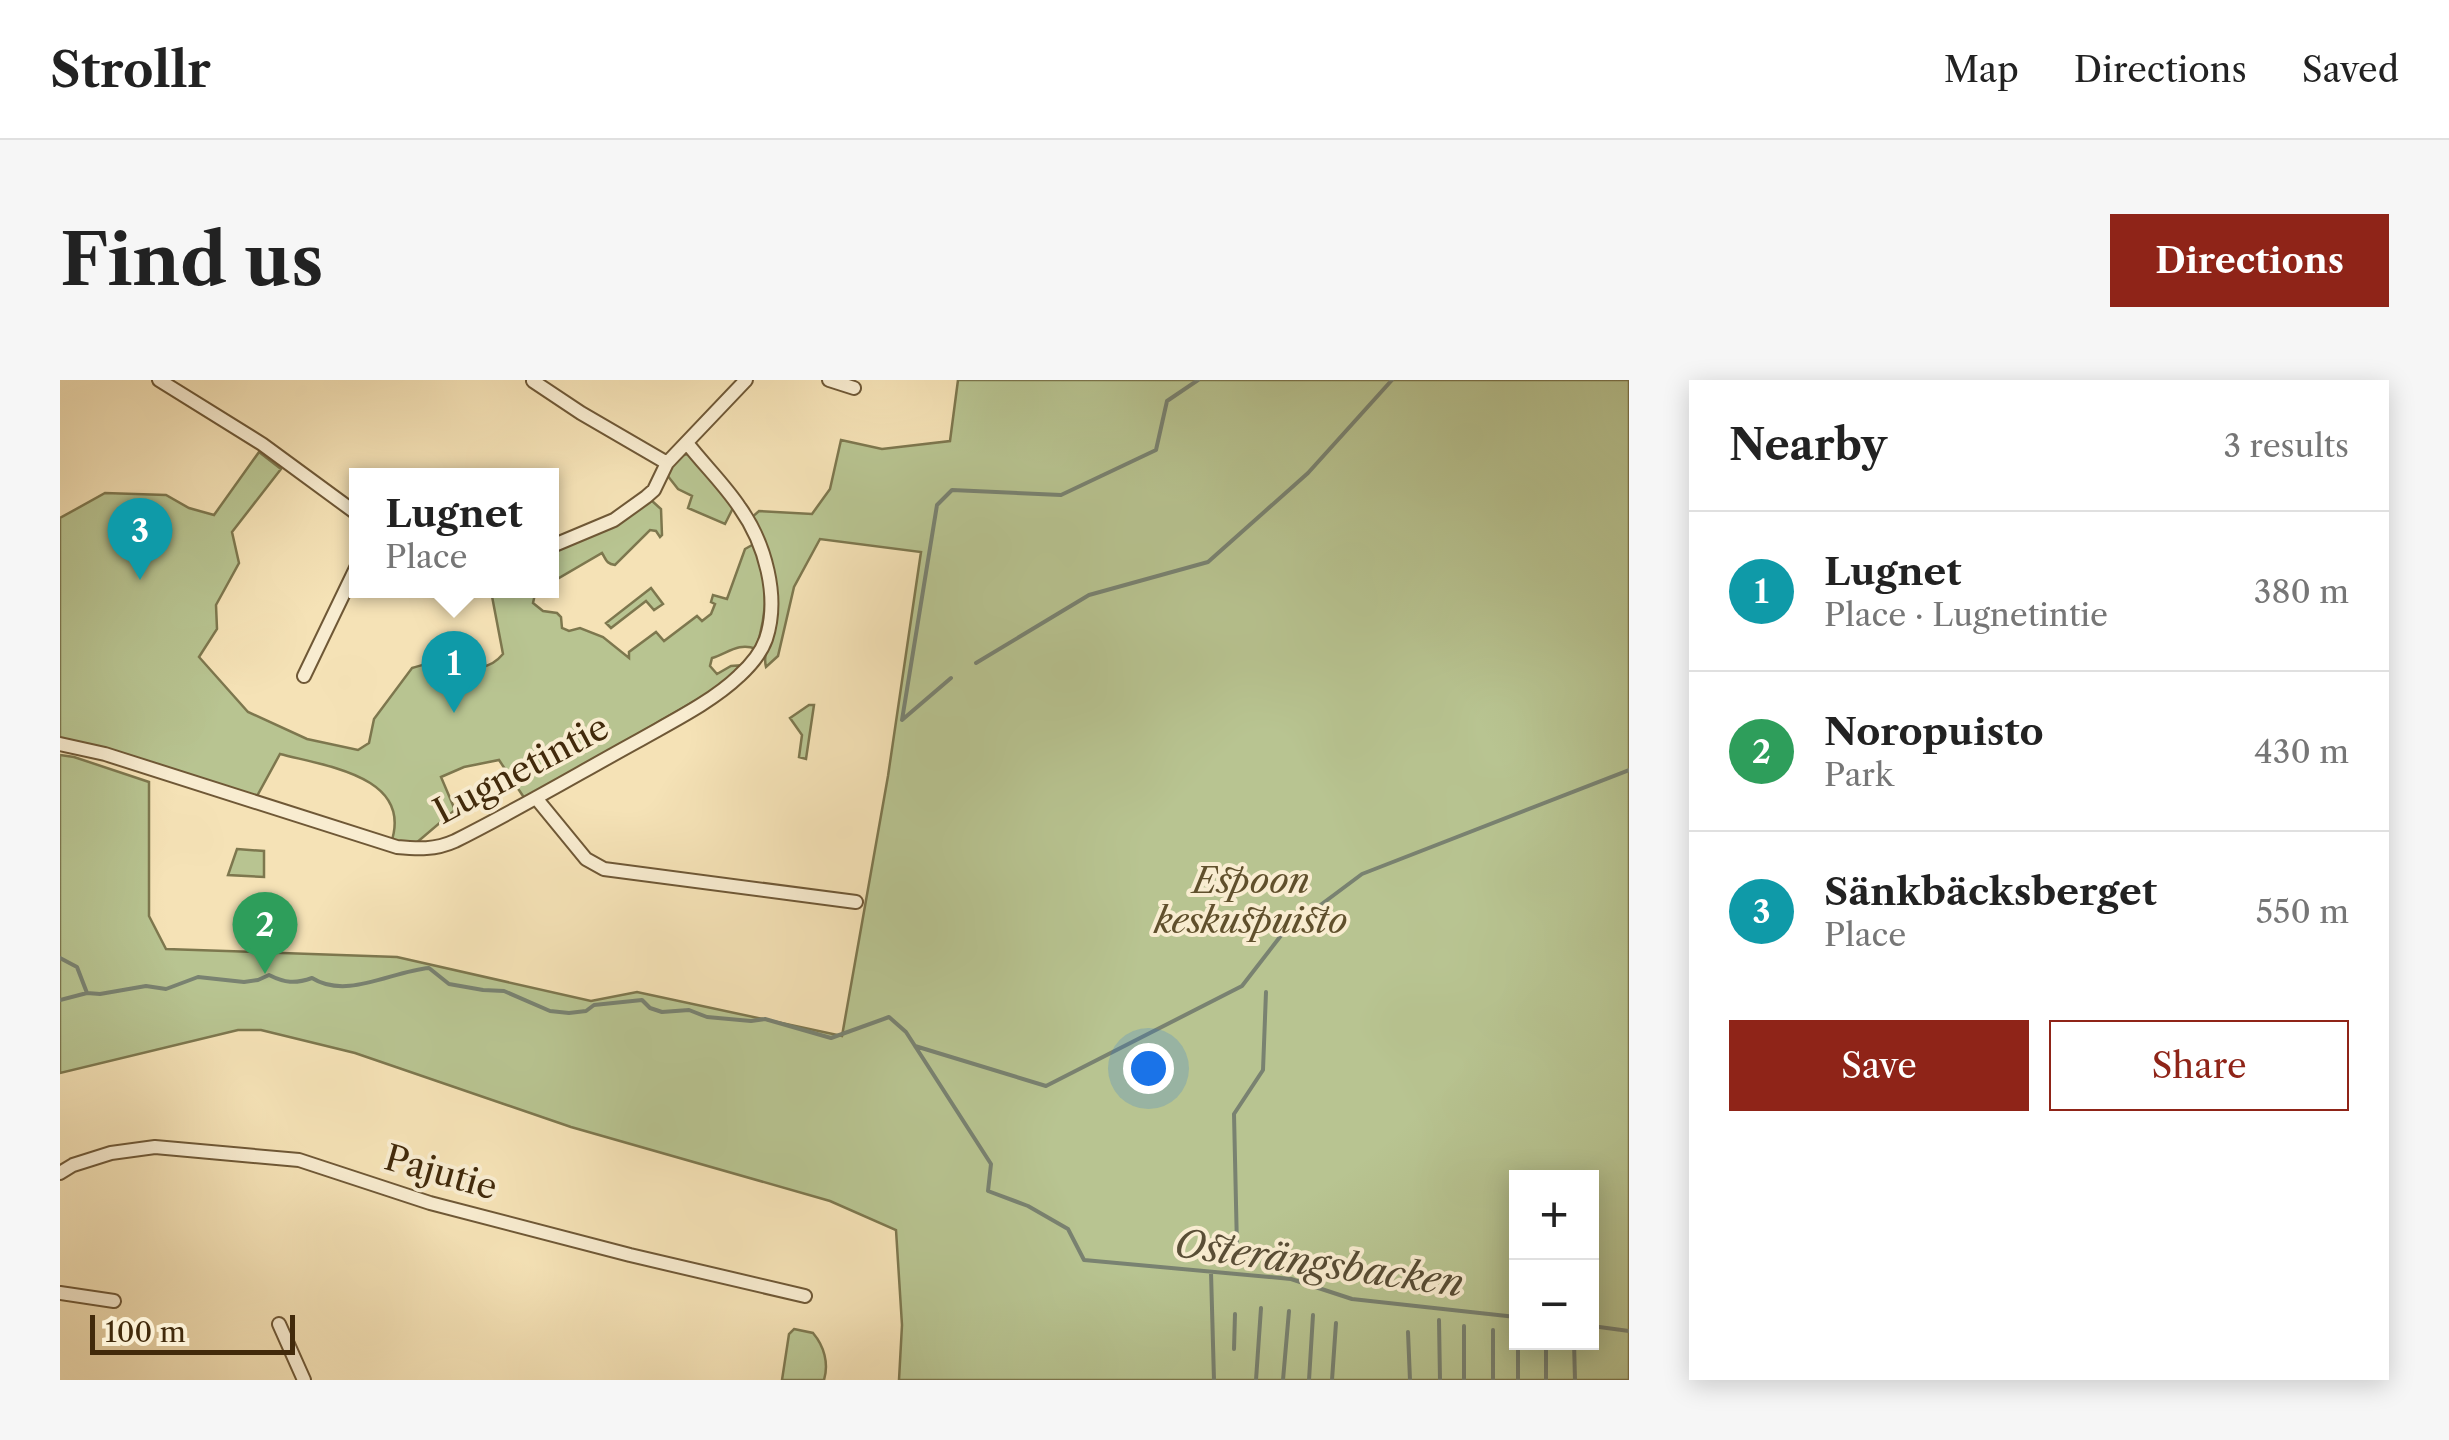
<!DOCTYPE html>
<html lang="en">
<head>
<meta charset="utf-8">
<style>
	body { margin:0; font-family:"Libre Caslon Text",serif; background:#f6f6f6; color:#222 }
	.controls { position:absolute; right:30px; bottom:30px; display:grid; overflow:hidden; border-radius:0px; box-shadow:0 5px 25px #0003 }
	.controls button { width:90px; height:90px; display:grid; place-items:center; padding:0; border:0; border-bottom:2px solid #e0e0e0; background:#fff; color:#222; font:50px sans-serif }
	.scale { position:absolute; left:30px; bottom:25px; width:205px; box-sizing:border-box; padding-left:10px; border:5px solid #422a0b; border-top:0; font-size:28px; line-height:35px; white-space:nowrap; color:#422a0b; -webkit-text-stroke:8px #f8ecd0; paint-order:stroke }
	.you { position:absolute; left:1088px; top:688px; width:35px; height:35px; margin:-25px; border:8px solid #fff; border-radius:50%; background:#1a73e8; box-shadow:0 0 0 15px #1a73e833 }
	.badge { display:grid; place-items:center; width:65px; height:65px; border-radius:50%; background:#8f2418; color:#fff; font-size:32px; font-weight:700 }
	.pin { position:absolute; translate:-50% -82px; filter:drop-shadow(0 2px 5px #0008) }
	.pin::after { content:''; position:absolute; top:52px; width:35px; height:30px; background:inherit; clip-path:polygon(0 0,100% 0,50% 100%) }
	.popup { position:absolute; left:289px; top:88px; width:210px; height:130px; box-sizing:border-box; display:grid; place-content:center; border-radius:0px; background:#fff; filter:drop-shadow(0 2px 8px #0005); font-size:32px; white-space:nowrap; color:#767676 }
	.popup b { font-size:38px; color:#222 }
	.popup::after { content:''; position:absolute; left:50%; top:100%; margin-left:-20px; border:20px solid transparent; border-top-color:#fff }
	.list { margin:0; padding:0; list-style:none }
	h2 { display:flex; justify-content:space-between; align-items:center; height:130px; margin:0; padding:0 40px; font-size:42px }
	h2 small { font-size:32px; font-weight:400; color:#767676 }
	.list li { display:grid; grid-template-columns:65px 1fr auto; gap:30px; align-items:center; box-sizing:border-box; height:160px; padding:0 40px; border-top:2px solid #e0e0e0 }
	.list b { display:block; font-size:38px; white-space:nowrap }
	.list p { margin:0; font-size:32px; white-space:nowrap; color:#767676 }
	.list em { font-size:32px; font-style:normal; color:#767676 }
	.actions { display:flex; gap:20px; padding:30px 40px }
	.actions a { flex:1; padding:22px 0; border:2px solid #8f2418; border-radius:0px; text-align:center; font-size:35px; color:#8f2418 }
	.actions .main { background:#8f2418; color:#fff }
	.map { position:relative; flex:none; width:1569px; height:1000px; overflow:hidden; border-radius:0px }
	header { display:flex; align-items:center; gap:60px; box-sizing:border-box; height:140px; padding:0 50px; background:#fff; border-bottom:2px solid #e0e0e0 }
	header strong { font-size:48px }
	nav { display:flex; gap:55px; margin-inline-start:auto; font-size:35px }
	.intro { display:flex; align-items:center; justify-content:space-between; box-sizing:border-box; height:240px; padding:0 60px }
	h1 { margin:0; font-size:70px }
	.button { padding:25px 45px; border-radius:0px; background:#8f2418; color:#fff; font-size:35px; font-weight:700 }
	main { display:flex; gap:60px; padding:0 60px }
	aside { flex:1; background:#fff; border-radius:0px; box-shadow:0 5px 25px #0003 }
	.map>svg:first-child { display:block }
	.green { fill:#b8c491; stroke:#7d774e; stroke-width:2.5; fill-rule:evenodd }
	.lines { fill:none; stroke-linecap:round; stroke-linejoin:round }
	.stream { stroke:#798271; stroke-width:4 }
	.street-casing { stroke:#6f5836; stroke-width:16 }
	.street { stroke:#f8ecd0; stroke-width:12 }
	.labels { text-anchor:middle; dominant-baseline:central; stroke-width:8; stroke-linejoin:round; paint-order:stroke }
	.street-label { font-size:35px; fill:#422a0b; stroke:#f8ecd0 }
	.park-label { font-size:35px; font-style:italic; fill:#60502c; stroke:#f8ecd0 }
	.water-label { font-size:38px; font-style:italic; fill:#594e36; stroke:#f8ecd0 }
</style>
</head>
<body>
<header>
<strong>Strollr</strong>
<nav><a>Map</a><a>Directions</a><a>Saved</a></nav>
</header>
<div class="intro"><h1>Find us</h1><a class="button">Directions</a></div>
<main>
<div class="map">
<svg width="1569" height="1000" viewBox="0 0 1569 1000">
	<rect width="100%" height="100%" fill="#f5e2b6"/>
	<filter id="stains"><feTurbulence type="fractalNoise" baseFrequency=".002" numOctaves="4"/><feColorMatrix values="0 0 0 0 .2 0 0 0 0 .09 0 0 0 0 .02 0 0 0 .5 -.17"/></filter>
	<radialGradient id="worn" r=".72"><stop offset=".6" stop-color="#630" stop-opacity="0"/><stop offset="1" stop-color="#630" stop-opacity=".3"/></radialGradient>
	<!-- green -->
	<path class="green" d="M898,0h671v1000h-730l3,-55 -6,-95 -66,-29 -259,-74 -216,-74 -94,-23h-23l-178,43v-318l14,2 75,25v134l17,33 231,8 194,44 46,-9 205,44 46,-260 33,-224 -101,-13 -26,48 -16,69 -12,11c-4,-15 7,-32 10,-47 6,-37 -9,-70 -25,-102l8,-7 53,3 18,-25 11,-49 41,9 68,-8zM1456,798h76v164h-76z
		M199,72l22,17 -49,63 7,31 -23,42 1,24 -18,28 49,55 59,27 51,11 11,-7 5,-24 38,-51c8,-2 17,-6 26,-6 23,-2 44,17 65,-8l-12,-63h49l-5,3 -2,9 10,8 14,2 4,4 1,11 7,3 11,-3 23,9 26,21v-6l27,-20 8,9 33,-25 5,5 9,-7 4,-10 -4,-2 2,-7 14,4 18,-50 9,-5c15,39 14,65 2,105 -17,-7 -28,4 -44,9l-2,8 7,8 14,-8 13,-1 -25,22 -194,112 -26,-39 -35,7 -23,10 14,33 -40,34 -24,-1c23,-67 -66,-77 -111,-89l-23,42 -174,-53 -23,-3v-222l45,-25 61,2 23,13 25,7z
		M629,74l45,52 -9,18 -37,-16 4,-12 -14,-7 -11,-14c6,-10 8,-20 22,-21z
		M591,120l10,9 1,26 -2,2 -4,-6 -6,-1 -35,35c-9,-1 -9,-6 -13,-12l-50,29v-31z
		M591,208l12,16 -9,6 -8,-9 -35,27 -5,-5z
		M749,325h5l-8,54 -7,-2 3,-22 -12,-17z
		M177,469l27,2v26l-36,-2z
		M734,949l19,4c11,13 16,30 11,47h-42l7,-46z"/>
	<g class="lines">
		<!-- stream -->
		<path class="stream" d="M916,283l113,-68 119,-33 100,-89 84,-93
			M891,298l-49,42 35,-215 15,-15 109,5 95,-45 11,-49 31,-21
			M0,578l17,9 10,26
			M0,620l27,-7 13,1 46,-8 20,3 32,-12 46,5 14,-2 11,-5c16,8 26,9 43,3 35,22 80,-7 117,-10l20,16 34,6 21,1 46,20 19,2 17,-2 8,-6 48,-5 8,8 12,4 27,-2 18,7 44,4 14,-2 66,19 58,-21 17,15 85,132 -3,27 40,15 40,23 16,31 207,19 61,20 164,18
			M855,666l131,40 196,-100 41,-53 79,-59 267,-104
			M1177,868l-3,-134 29,-44 3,-78
			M1151,892l3,108
			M1379,940l1,60
			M1404,946v54
			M1532,946l37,5
			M1433,950v50
			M1348,952l2,48
			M1458,962v38
			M1486,962v38
			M1514,962l1,38
			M1174,969l1,-35
			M1196,1000l5,-72
			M1223,1000l6,-69
			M1249,1000l4,-65
			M1272,1000l4,-57"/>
		<defs>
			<path id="street" d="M99,0l103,64 94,69
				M769,0l25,8
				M473,1l48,32 86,50
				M492,166l62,-26 32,-23 8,-7 13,-27 79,-83
				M244,296l52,-108
				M0,364l45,10 292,93c21,2 38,3 58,-6 62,-31 121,-66 181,-99 33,-19 76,-40 103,-66 11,-10 22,-23 27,-37 14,-42 -1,-96 -26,-131 -15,-23 -36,-43 -53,-65
				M476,418l50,61 18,10 252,33
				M0,793l13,-8 38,-12 44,-6 144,13 131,43 200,52 175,41
				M0,913l54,8
				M219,944l25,56"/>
		</defs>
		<!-- street casing -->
		<use href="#street" class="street-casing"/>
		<!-- street -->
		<use href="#street" class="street"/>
	</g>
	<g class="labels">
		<!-- street labels -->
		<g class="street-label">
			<text transform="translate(461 389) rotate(-28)">Lugnetintie</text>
			<text transform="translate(381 792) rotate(16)">Pajutie</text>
		</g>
		<!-- park labels -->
		<g class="park-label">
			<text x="1191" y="500">Espoon<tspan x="1191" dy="40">keskuspuisto</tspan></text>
		</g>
		<!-- water labels -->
		<g class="water-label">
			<text transform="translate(1259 883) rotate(8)">Osterängsbacken</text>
		</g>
	</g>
	<rect width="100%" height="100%" filter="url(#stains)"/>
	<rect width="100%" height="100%" fill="url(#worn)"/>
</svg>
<div class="controls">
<button>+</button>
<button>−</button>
</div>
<div class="scale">100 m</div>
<div class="you"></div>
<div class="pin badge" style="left:394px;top:333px;background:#0f9aa8">1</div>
<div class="popup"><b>Lugnet</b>Place</div>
<div class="pin badge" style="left:205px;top:594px;background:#2e9e5b">2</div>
<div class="pin badge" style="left:80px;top:200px;background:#0f9aa8">3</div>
</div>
<aside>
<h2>Nearby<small>3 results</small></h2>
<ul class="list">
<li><span class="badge" style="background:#0f9aa8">1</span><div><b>Lugnet</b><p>Place · Lugnetintie</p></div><em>380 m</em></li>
<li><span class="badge" style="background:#2e9e5b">2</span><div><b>Noropuisto</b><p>Park</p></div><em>430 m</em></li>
<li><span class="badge" style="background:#0f9aa8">3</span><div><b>Sänkbäcksberget</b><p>Place</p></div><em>550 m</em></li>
</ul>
<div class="actions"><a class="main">Save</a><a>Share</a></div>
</aside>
</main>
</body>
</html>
